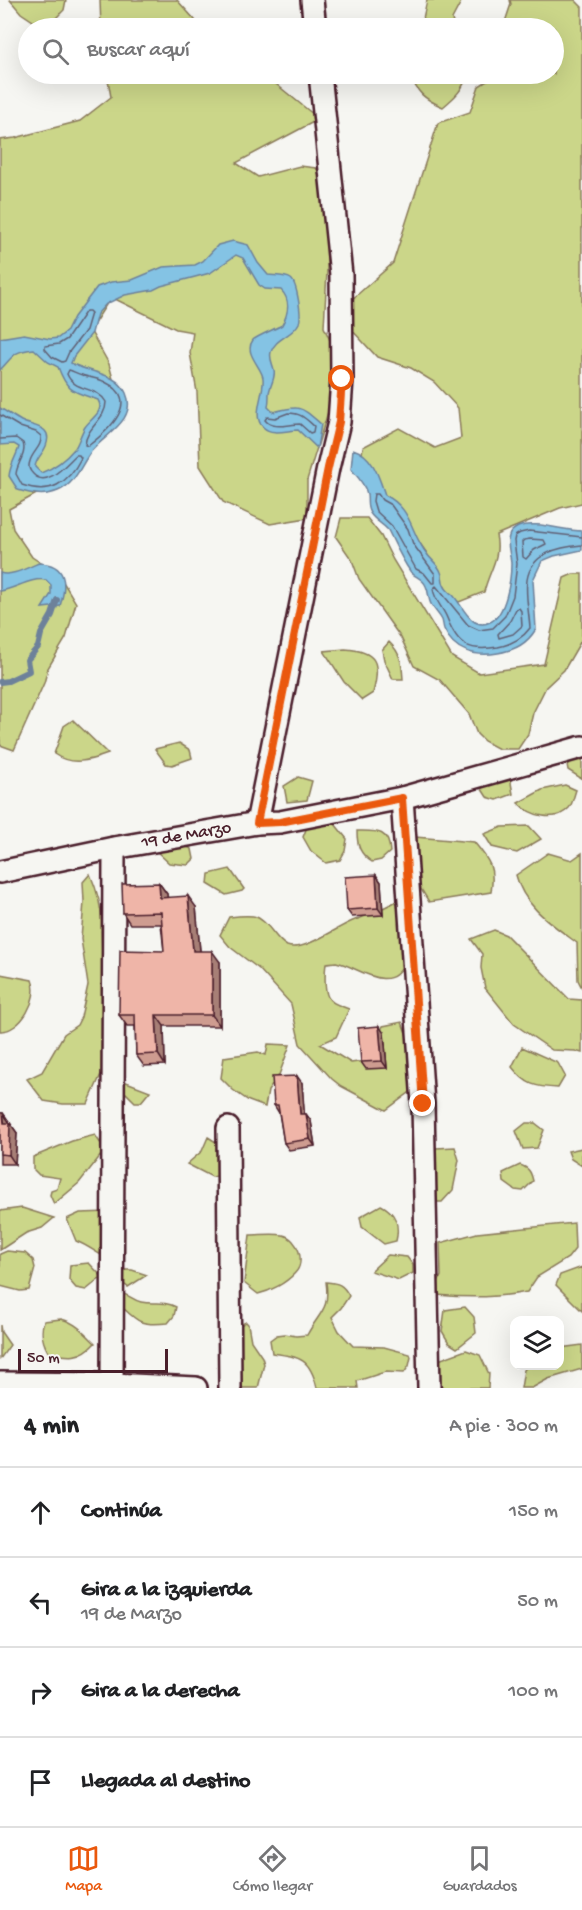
<!DOCTYPE html>
<html lang="es">
<head>
<meta charset="utf-8">
<style>
	body { margin:0; font-family:"Gochi Hand",sans-serif; background:#f6f6f6; color:#202124 }
	.controls { position:absolute; right:18px; bottom:18px; display:grid; overflow:hidden; border-radius:12px; box-shadow:0 6px 24px #0002 }
	.controls button { width:54px; height:54px; display:grid; place-items:center; padding:0; border:0; border-bottom:2px solid #e0e0e0; background:#fff; color:#202124; font:30px sans-serif }
	.scale { position:absolute; left:18px; bottom:15px; width:150px; box-sizing:border-box; padding-left:6px; border:3px solid #4a1f2b; border-top:0; font-size:16px; line-height:21px; white-space:nowrap; color:#4a1f2b; -webkit-text-stroke:4px #f6f6f2; paint-order:stroke }
	.stop { position:absolute; width:18px; height:18px; margin:-14px; border:4px solid #ea580c; border-radius:50%; background:#fff }
	.stop.end { background:#ea580c; border-color:#fff; box-shadow:0 2px 6px #0008 }
	.list { margin:0; padding:0; list-style:none }
	h2 { display:flex; justify-content:space-between; align-items:center; height:78px; margin:0; padding:0 24px; font-size:26px }
	h2 small { font-size:20px; font-weight:400; color:#757577 }
	.list li { display:grid; grid-template-columns:39px 1fr auto; gap:18px; align-items:center; box-sizing:border-box; height:90px; padding:0 24px; border-top:2px solid #e0e0e0 }
	.list b { display:block; font-size:22px; white-space:nowrap }
	.list p { margin:0; font-size:20px; white-space:nowrap; color:#757577 }
	.list em { font-size:20px; font-style:normal; color:#757577 }
	.icon { flex:none; width:33px; height:33px; fill:none; stroke:currentColor; stroke-width:2; stroke-linecap:round; stroke-linejoin:round }
	.map { position:relative; flex:none; width:582px; height:1388px; overflow:hidden }
	.search { position:absolute; background:#fff; box-shadow:0 6px 24px #0002; left:18px; right:18px; top:18px; height:66px; display:flex; align-items:center; gap:15px; box-sizing:border-box; padding:0 21px; border-radius:33px; color:#757577; font-size:22px }
	.sheet { height:438px; background:#fff }
	nav { display:flex; justify-content:space-around; align-items:center; box-sizing:border-box; height:84px; border-top:2px solid #e0e0e0; background:#fff; font-size:16px; color:#757577 }
	nav a { display:grid; justify-items:center; gap:3px }
	nav .on { color:#ea580c }
	.map>svg:first-child { display:block }
	.green { fill:#cbd689; stroke:#8a7a5a; stroke-width:1.5 }
	.water { fill:#84c3e4; stroke:#6d819a; stroke-width:1.5 }
	.lines { fill:none; stroke-linecap:round; stroke-linejoin:round }
	.shore { stroke:#616175; stroke-width:1.5 }
	.stream { stroke:#6d819a; stroke-width:6 }
	.minor-casing { stroke:#4a1f2b; stroke-width:26 }
	.minor { stroke:#f6f6f2; stroke-width:21 }
	.wall { fill:#ce9c90; stroke:#4a1f2b; stroke-width:1.5 }
	.shaded-wall { fill:#a77f76; stroke:#4a1f2b; stroke-width:1.5 }
	.building { fill:#efb5a8; stroke:#4a1f2b; stroke-width:1.5 }
	.route { stroke:#ea580c; stroke-width:8 }
	.labels { text-anchor:middle; dominant-baseline:central; stroke-width:4.5; stroke-linejoin:round; paint-order:stroke }
	.street-label { font-size:18px; fill:#4a1f2b; stroke:#f6f6f2 }
</style>
</head>
<body>
<div class="map">
<svg width="582" height="1388" viewBox="0 0 582 1388">
	<rect width="100%" height="100%" fill="#f6f6f2"/>
	<filter id="ink" filterUnits="userSpaceOnUse"><feTurbulence type="fractalNoise" baseFrequency=".0167" numOctaves="2"/><feDisplacementMap in="SourceGraphic" scale="12" xChannelSelector="R" yChannelSelector="G"/><feConvolveMatrix kernelMatrix="1 2 1 2 8 2 1 2 1" color-interpolation-filters="sRGB"/></filter>
	<g filter="url(#ink)">
		<!-- green -->
		<path class="green" d="M10,0h56l-2,10 -12,12 -16,1 -15,-10z
			M100,0h77l18,20 4,8h-98z
			M427,0h35l-10,19 2,9h-33z
			M510,0h65l7,7v496l-22,5 -64,27c5,24 -7,35 -12,57l-25,10 -8,-4 -25,-46 -21,-30 -18,-19 -26,-42 2,-14 36,-19 36,20 26,-10 -3,-30 -24,-26 -23,-14 -34,-11 -27,-29 -1,-26 44,-39 45,-140 32,-11 9,-26 19,-12h56v-46h-51l8,-24z
			M107,74h170l-1,10 43,35 -83,44 22,14 42,-11 16,2 9,13 2,91 -3,55 13,29 3,17 -33,107v38l-37,6 -47,-22 -23,-36 -3,-74 -7,-39 3,-21 -17,-3 -65,-32 -21,33 19,34 4,15 -29,80 -44,33 -31,17 4,20 19,28 27,18 17,28 -10,35 -18,30 -4,15 -30,67 -14,-5v-605l15,-2 65,-17 31,-24z
			M410,74h57c-3,15 -12,23 -24,33 -19,-8 -26,-14 -33,-33z
			M341,518h26l14,18 12,24 59,97 27,16 65,-9 20,-86 9,-4h9v65l-18,31 -18,17 -13,26 -5,21 -10,15h-19l-15,-8 -7,-7 -8,-20 -29,-34 -26,-14 -13,-28 -42,-59 -7,-19 -16,-23z
			M389,642c12,11 13,22 14,37h-10l-9,-19 -2,-10z
			M345,649c32,2 36,14 28,44l-11,7 -18,-18 -20,-31z
			M73,720l35,34c-19,7 -37,12 -54,0l10,-28z
			M179,743l11,7 2,8 -20,7 -6,-1 -11,-15z
			M582,757v22l-14,-9 -2,-11z
			M298,777l14,4 -5,19 -20,2 -3,-16z
			M510,777l3,17 -16,6 -10,-3 -9,-14z
			M565,785l11,5c-2,5 -3,13 -7,18 -14,15 -38,8 -51,-5l24,-13z
			M331,819l16,20 -2,12 -5,9 -14,3 -15,-12 -8,-14 4,-10z
			M529,826l12,13 -24,14 -25,-6 -8,-13 18,-7z
			M357,831c19,0 32,-2 33,21l-9,8 -9,2c-12,-8 -15,-16 -15,-31z
			M415,837l59,5c16,19 21,26 17,50l-62,10 -13,-21z
			M165,838l27,11 2,10 -6,6 -19,-2 -14,-13z
			M548,853l24,7 10,-7v135l-4,-8 -1,-37c-24,-18 -54,-37 -61,-68z
			M230,869l14,20 -2,2 -16,4 -18,-11 1,-10z
			M90,874c8,18 13,37 11,57l4,96 4,13 -7,32 -14,32h-25l-19,-3 -17,-22 15,-7 22,-38 13,-9 4,-8 7,-32 -7,-46 3,-37 -1,-20z
			M397,901l5,2 2,61c-15,32 -46,2 -68,-2 -3,0 -7,1 -10,1 -1,7 -2,27 2,34 3,7 14,9 21,12l-13,28 -16,7 31,19 21,-3 7,-26 4,-8 19,-4 19,53v9l-35,26 -45,-24 -9,-7 -32,-35 -9,-40 -32,-35 -29,-22 -10,-12 9,-18c8,-1 16,-2 24,-1 15,3 21,23 34,30 16,7 53,-21 68,-26 15,-5 28,-12 42,-19z
			M494,930l12,5 63,64 13,1v53l-7,-2 -23,-1 -38,-26 -29,-36 -4,-20 1,-14 -11,-15z
			M0,974l32,6c8,18 -11,52 -32,51z
			M268,1044l22,1 -11,30 -11,16 -3,16 -16,-6 -16,-11 -12,-12 3,-21 34,-5 8,3z
			M522,1047l36,16 7,13 -7,12c-23,-1 -32,-3 -46,-21z
			M121,1080l29,11 -9,11h-6l-11,-11z
			M526,1123h9l9,7 -7,18 -14,1 -7,-18z
			M95,1135l10,15 -26,33 -25,21 -4,-9 1,-4 6,-2 3,-11 -21,-3 -6,-6v-12l39,-16z
			M208,1137l11,7 4,31 -11,2 -25,-13 15,-13z
			M455,1147l4,13 -6,30 -11,12h-16l-6,-36 16,-18z
			M582,1148v18l-11,-7 -3,-8z
			M520,1165c9,3 11,7 13,16l-10,10 -8,-1 -11,-8 -1,-9z
			M381,1205c14,7 19,20 15,36l-12,3 -22,-17 -2,-10z
			M22,1208l32,10 -12,10 -16,5 -26,17v-39z
			M109,1212l3,49c-13,-6 -23,-15 -36,-20l-9,-22 13,-6z
			M574,1223l1,26 -7,9 -31,19 -10,15c-30,6 -59,6 -90,3l-3,-5 7,-14 -1,-33 37,-10z
			M250,1235c10,0 23,-2 33,0 15,3 23,27 12,38 -9,10 -24,18 -37,21l-14,-11z
			M7,1251l18,2 8,7 2,8 -6,22 -9,1 -20,-5v-32z
			M388,1255l19,2 6,8v8l-14,7 -28,-9z
			M89,1263l13,14 -16,13 -10,-2 -7,-8 1,-15z
			M582,1267v44l-26,-26 4,-10z
			M122,1270h10l15,5 -19,12 -10,-7z
			M326,1282c12,1 17,2 23,14l-8,12 -9,9 7,14 14,15 31,1 26,7 1,3 -2,9 -5,7 -19,-1 -28,9 1,7h-41c-7,-30 -17,-31 -45,-35l-2,-13 7,-5 8,-1 11,2 11,-1c13,-24 23,-25 19,-53z
			M118,1293c10,0 14,7 23,9 13,3 22,-2 35,5l-2,9 -6,7c-29,3 -30,-1 -50,-20z
			M465,1307l9,10 2,16 -19,15 -8,-5 -7,-12 3,-21z
			M61,1319c14,3 24,14 34,24 -14,16 -27,14 -46,10 -6,-9 -9,-21 -5,-32z
			M246,1322l2,2 3,17 11,16 2,7 -6,24h-24l-6,-57z
			M0,1325l1,7 9,13 -10,14z
			M582,1345v24l-34,10 -16,9h-11l3,-18 3,-4h33v-18z
			M466,1350l14,5 9,19 -1,14h-43l-12,-7v-19z"/>
		<!-- water -->
		<path class="water" d="M233,241l15,4 10,18 10,12c6,1 17,0 23,4 6,4 11,37 8,44 -6,13 -24,15 -28,29 -2,7 2,12 3,18 2,8 -4,15 -5,23 0,4 0,9 -1,14l5,5c28,-7 27,-6 48,12l-4,24 -19,-18c-11,0 -26,6 -35,-3 -12,-11 2,-34 0,-49 -1,-11 -20,-25 -10,-38 4,-4 22,-11 29,-15 6,-11 9,-25 -1,-35l-16,-1 -6,-4 -16,-27 -7,-3 -26,18 -49,13 -8,4 -28,5 -19,9 -9,10 -5,19 -18,23 -3,7c17,10 46,9 55,30 12,28 -23,42 -36,60 -10,14 -14,30 -32,38 -14,6 -26,3 -40,-1l-9,-14c1,-11 7,-19 10,-29l-5,-3 -14,1v-37c7,4 14,9 21,13 11,6 33,4 25,25 -3,8 -10,12 -11,21l6,6c13,-5 24,-13 34,-25 4,-6 6,-15 10,-21 6,-9 20,-15 13,-27 -25,-9 -30,-7 -40,-33l-10,-5 -14,-13c-23,3 -19,6 -34,21v-32l24,-4 26,5 8,-1 9,-7 7,-14 23,-30 14,-5 21,-2 31,-13 32,-2 8,-4 15,-16z
			M353,449c20,6 26,28 32,46 28,14 25,38 42,59 4,6 11,10 14,18 2,4 1,9 3,13 2,5 5,7 9,10 10,11 18,36 37,27 16,-7 21,-43 21,-58 0,-9 -5,-19 -2,-28 1,-4 5,-7 9,-9 17,-7 45,4 64,4v19l-28,6 -12,5 -9,19 3,49c-9,15 -21,21 -38,24 -22,4 -44,-1 -54,-24 -1,-3 -1,-6 -2,-9 -3,-6 -8,-10 -11,-16 -3,-5 -2,-12 -5,-18 -3,-8 -12,-9 -16,-15 -9,-13 -15,-27 -22,-41 -6,-7 -13,-9 -18,-17 -4,-6 -2,-12 -3,-19 -2,-10 -10,-18 -16,-25z
			M39,563c28,1 28,21 21,43l-18,2 9,-14v-9l-5,-5c-15,-3 -31,9 -46,11v-18c12,4 28,-6 39,-10z"/>
		<g class="lines">
			<!-- shore -->
			<path class="shore" d="M86,311h3l2,2 -5,17 -17,22 -4,9 -3,1 -10,-5 -7,-8v-3l14,-2 8,-5z
				M69,370c4,1 8,4 13,5 7,3 16,3 23,7 38,18 3,49 -17,64l-3,-1c1,-18 21,-25 21,-43 -9,-16 -32,-10 -39,-28z
				M288,413c13,0 17,5 26,13l-1,6 -3,1 -10,-9c-12,0 -27,6 -35,-4l2,-3 8,1z
				M0,415l20,12 16,5 5,4c1,11 -8,15 -11,25 -2,6 -1,9 3,13 14,15 33,-10 43,-19h3l2,3c-13,26 -31,37 -59,27l-6,-11c1,-11 11,-20 7,-31l-7,-5 -16,1
				M374,494h4l4,6 9,5 17,24 5,15 22,30v9h-3l-8,-10 -8,-4 -24,-43 -16,-15 -3,-10z
				M582,537l-53,-6 -9,2 -5,3 -1,5 3,23 -4,32 -8,20 -12,12 -14,2 -11,-5 -32,-39 -3,3c2,12 10,19 14,29 11,28 22,34 51,29 14,-3 24,-8 32,-19 -1,-16 -5,-33 -3,-48 4,-27 32,-33 55,-35
				M530,539l14,1 2,4 -12,6 -8,9 -3,-2 -1,-15 2,-2z
				M519,608l2,3 1,15 -9,8 -14,4 -1,-4 12,-13 6,-12z"/>
			<!-- stream -->
			<path class="stream" d="M0,682l8,-1 21,-10 -2,-11 11,-13 3,-13 11,-19 5,-15"/>
			<defs>
				<g id="minor">
					<path d="M312,0l3,28"/>
					<path d="M402,798l21,306 6,284"/>
					<path d="M257,823l71,-355 11,-46 3,-43 -1,-104 -21,-201"/>
					<path id="s1" d="M0,872l114,-24 143,-25 23,-1 122,-24 180,-51"/>
					<path d="M228,1128l2,260"/>
					<path d="M0,1383l112,1 84,4"/>
					<path d="M112,1388l2,-540"/>
				</g>
			</defs>
			<!-- minor casing -->
			<use href="#minor" class="minor-casing"/>
			<!-- minor -->
			<use href="#minor" class="minor"/>
		</g>
		<!-- wall -->
		<path class="wall" d="M376,875l5,7 2,33 -31,2 -5,-7z
			M159,883l8,11v3l29,10 4,44 20,11v64h-56l1,39 -21,1 -8,-11 -1,-29h-8l-8,-11 45,-64 -3,-27h-31l-7,-11z
			M384,1033l3,35 -21,1 -5,-7z
			M302,1083l2,31h2l5,7 4,25 -26,4 -5,-7 -5,-30 -5,-8z
			M0,1113h3l14,20 -2,31h-15z"/>
		<!-- shaded-wall -->
		<path class="shaded-wall" d="M376,875l5,7 2,33 -5,-7z
			M159,883l8,11 1,15 -8,-11z
			M188,896l8,11 5,55 -8,-11z
			M212,951l8,11v64l-8,-11z
			M156,1015l8,11 1,39 -7,-11z
			M379,1026l5,7 3,35 -5,-7z
			M297,1076l5,7 3,38 -5,-7z
			M3,1113l7,10v2v-2l7,10 -2,31 -6,-9z
			M306,1114l5,7 4,25 -5,-7z"/>
		<!-- building -->
		<path class="building" d="M376,875l2,33 -31,2 -2,-33z
			M159,883l1,15 28,-2 5,55h19v64h-56l2,39 -22,1 -1,-40h-16l1,-65 44,1 -3,-39 -38,1 -1,-29z
			M379,1026l3,35 -21,1 -3,-34z
			M297,1076l3,38h6l4,25 -26,4 -6,-38h-4l-2,-28z
			M0,1113h3l1,10h6l-1,32 -9,-1z"/>
	</g>
	<g class="lines" filter="url(#ink)">
		<!-- route -->
		<path class="route" d="M342,379l-3,43 -11,46 -71,355 23,-1 122,-24 21,306"/>
	</g>
	<g class="labels">
		<!-- street labels -->
		<g class="street-label">
			<text stroke="none"><textPath href="#s1" startOffset="190">19 de Marzo</textPath></text>
		</g>
	</g>
</svg>
<div class="controls">
<button><svg class="icon" aria-label="layers" viewBox="0 0 24 24"><path d="M12 4l9 5-9 5-9-5zM3 14l9 5 9-5"/></svg></button>
</div>
<div class="scale">50 m</div>
<div class="stop" style="left:342px;top:379px"></div>
<div class="stop end" style="left:423px;top:1104px"></div>
<div class="search"><svg class="icon" aria-label="search" viewBox="0 0 24 24"><circle cx="10" cy="10" r="6"/><path d="M15 15l6 6"/></svg>Buscar aquí</div>
</div>
<section class="sheet">
<h2>4 min<small>A pie · 300 m</small></h2>
<ul class="list">
<li><svg class="icon" aria-label="ahead" viewBox="0 0 24 24"><path d="M12 20V5M6 11l6-6 6 6"/></svg><div><b>Continúa</b></div><em>150 m</em></li>
<li><svg class="icon" aria-label="left" viewBox="0 0 24 24"><path d="M17 20v-9H6M10 6l-5 5 5 5"/></svg><div><b>Gira a la izquierda</b><p>19 de Marzo</p></div><em>50 m</em></li>
<li><svg class="icon" aria-label="right" viewBox="0 0 24 24"><path d="M7 20v-9h11M14 6l5 5-5 5"/></svg><div><b>Gira a la derecha</b></div><em>100 m</em></li>
<li><svg class="icon" aria-label="arrive" viewBox="0 0 24 24"><path d="M6 21V4h12l-3 4 3 4H6"/></svg><div><b>Llegada al destino</b></div></li>
</ul>
</section>
<nav>
<a class="on"><svg class="icon" aria-label="map" viewBox="0 0 24 24"><path d="M3 6l6-2 6 2 6-2v14l-6 2-6-2-6 2zM9 4v14M15 6v14"/></svg>Mapa</a>
<a><svg class="icon" aria-label="directions" viewBox="0 0 24 24"><path d="M12 3l9 9-9 9-9-9zM9 14v-3h6M13 9l2 2-2 2"/></svg>Cómo llegar</a>
<a><svg class="icon" aria-label="saved" viewBox="0 0 24 24"><path d="M7 4h10v16l-5-4-5 4z"/></svg>Guardados</a>
</nav>
</body>
</html>
